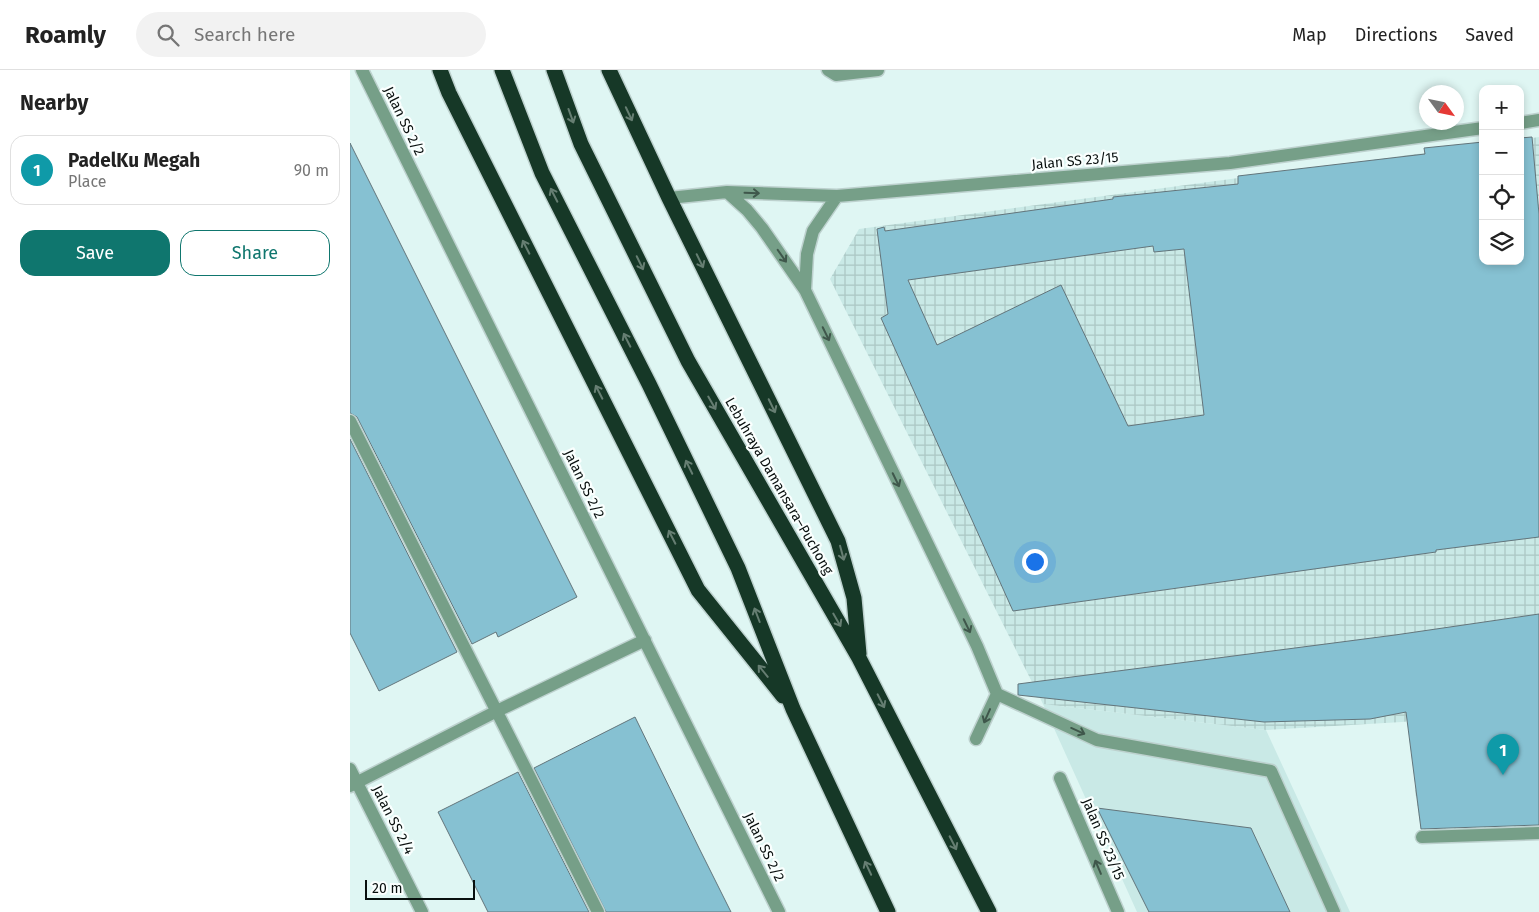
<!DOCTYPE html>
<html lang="en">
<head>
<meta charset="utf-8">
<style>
	body { margin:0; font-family:"Fira Sans",sans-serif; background:#f2f2f2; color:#222 }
	.controls { position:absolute; right:15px; top:15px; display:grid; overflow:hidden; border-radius:10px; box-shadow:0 2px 8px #0003 }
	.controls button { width:45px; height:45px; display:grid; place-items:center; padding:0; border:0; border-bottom:1px solid #e0e0e0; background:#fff; color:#222; font:25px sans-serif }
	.compass { position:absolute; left:1069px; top:15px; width:45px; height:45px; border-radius:50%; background:#fff; box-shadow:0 2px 8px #0003; rotate:123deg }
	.scale { position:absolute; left:15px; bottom:12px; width:110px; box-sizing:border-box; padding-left:5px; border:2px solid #080f0e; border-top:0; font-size:14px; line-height:18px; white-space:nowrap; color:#080f0e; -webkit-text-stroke:4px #fafffe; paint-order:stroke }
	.you { position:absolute; left:684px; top:491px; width:18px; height:18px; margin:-12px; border:4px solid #fff; border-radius:50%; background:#1a73e8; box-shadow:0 0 0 8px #1a73e833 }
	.badge { display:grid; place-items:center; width:32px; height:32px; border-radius:50%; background:#0f766e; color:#fff; font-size:16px; font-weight:700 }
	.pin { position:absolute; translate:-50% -41px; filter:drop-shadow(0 1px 2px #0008) }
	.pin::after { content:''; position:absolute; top:26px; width:18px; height:15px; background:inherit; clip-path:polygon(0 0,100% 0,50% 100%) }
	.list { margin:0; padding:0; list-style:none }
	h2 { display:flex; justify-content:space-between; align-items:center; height:65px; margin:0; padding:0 20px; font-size:21px }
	h2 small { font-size:16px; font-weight:400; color:#767676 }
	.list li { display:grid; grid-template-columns:32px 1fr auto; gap:15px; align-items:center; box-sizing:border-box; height:70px; margin:0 10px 10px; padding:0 10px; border:1px solid #e0e0e0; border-radius:15px }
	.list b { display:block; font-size:19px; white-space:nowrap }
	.list p { margin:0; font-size:16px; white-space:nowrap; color:#767676 }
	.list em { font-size:16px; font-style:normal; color:#767676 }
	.actions { display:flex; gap:10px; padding:15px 20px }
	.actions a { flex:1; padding:11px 0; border:1px solid #0f766e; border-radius:15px; text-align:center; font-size:18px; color:#0f766e }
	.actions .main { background:#0f766e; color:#fff }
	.icon { flex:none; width:28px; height:28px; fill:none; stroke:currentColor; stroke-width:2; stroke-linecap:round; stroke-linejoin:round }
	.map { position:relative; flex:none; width:1189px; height:842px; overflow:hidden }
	header { display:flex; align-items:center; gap:30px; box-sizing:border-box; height:70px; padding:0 25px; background:#fff; border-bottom:1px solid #e0e0e0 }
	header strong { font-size:24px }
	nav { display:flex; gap:28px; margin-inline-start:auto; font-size:18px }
	.search { width:350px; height:45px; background:#f2f2f2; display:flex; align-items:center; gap:12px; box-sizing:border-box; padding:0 18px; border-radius:28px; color:#767676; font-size:19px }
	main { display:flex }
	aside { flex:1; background:#fff }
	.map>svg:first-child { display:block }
	.built { fill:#c9e9e6 }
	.industrial { fill:url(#industrial-grid) }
	.building { fill:#86c1d2; stroke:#63757b; fill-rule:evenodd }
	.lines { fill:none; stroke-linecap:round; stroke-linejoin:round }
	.minor-casing { stroke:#bdd1ce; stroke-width:15 }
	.highway-casing { stroke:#bdd1ce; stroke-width:18 }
	.minor { stroke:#769f88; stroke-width:12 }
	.highway { stroke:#163827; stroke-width:15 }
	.oneway { stroke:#667e72 }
	.oneway2 { stroke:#3f574b }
	.labels { text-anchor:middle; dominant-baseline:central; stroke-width:4.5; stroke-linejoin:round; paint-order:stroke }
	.street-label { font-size:14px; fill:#080f0e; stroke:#fafffe }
</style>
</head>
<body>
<header>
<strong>Roamly</strong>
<div class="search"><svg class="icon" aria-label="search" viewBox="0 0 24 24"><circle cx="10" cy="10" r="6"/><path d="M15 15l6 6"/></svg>Search here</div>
<nav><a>Map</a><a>Directions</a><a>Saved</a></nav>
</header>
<main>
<aside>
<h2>Nearby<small></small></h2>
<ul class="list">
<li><span class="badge" style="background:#0f9aa8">1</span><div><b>PadelKu Megah</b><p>Place</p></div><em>90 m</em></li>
</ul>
<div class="actions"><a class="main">Save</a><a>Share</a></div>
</aside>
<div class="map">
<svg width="1189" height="842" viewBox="0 0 1189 842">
	<defs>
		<pattern id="industrial-grid" width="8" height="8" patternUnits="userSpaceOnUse" patternTransform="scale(1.25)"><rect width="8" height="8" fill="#c9e9e6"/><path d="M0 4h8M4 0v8" fill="none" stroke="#abc7c4"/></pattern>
	</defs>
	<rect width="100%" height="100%" fill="#dff6f3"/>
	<!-- built -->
	<path class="built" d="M693,634l223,26 84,182h-213z"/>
	<!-- industrial -->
	<path class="industrial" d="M1189,67v696l-117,4 -7,-47 102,-30 -2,-49 -113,11 -136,8 -223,-26 -213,-425 29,-50 624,-84v116h37v-121z"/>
	<!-- building -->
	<path class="building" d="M1182,67l7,77v323l-103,13v2l-423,59 -132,-293 7,-4 -11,-85 7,-2 1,4 228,-32v-2l125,-13v-8l187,-22 -1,-6 59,-6v119h37v-123zM803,176l1,6 30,-3 20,166 -76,11 -67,-141 -124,60 -29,-65z
		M0,73l227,454 -79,40 -2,-5 -24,12 -115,-227 -7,-4z
		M0,369l107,213 -78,39 -29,-58z
		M1189,544v211l-118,4 -15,-117 -36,7 -106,3 -246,-27v-11l377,-49z
		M285,647l64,131 32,64h-125l-72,-144z
		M168,702l71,140h-101l-50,-100z
		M747,738l154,20 39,84h-141z"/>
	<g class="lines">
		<defs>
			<path id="minor" d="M12,0l417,842
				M478,0l8,5 42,-5
				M1170,53l19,-3
				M377,122l20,18 15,18 43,62 172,356 20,48 100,46 174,31 63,141
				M319,128l58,-6 110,4 393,-33 253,-35
				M455,220l2,-36 6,-23 24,-35
				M0,351l248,491
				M626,669l21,-45
				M0,699l72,143
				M710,708l58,134
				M0,716l147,-75 148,-71
				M1072,767l117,-4"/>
			<path id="highway" d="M90,0l9,23 249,497 85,106
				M152,0l40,103 107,211 89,184 55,141 95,203
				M204,0l27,74 107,217 171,297 130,254
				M259,0l60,128 169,343 16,57 5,56"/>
		</defs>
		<!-- minor casing -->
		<use href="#minor" class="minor-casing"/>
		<!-- highway casing -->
		<use href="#highway" class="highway-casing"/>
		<!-- minor -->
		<use href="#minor" class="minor"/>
		<!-- highway -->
		<use href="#highway" class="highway"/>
	</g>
	<!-- one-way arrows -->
	<defs><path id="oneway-shaft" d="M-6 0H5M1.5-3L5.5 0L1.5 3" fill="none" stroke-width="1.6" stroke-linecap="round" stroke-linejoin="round" transform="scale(1.25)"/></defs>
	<g class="oneway">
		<use href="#oneway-shaft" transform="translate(279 44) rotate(65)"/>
		<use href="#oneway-shaft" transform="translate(221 46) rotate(70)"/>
		<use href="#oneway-shaft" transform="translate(204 125) rotate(-117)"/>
		<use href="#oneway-shaft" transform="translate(176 177) rotate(-117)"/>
		<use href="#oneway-shaft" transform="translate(350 191) rotate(64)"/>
		<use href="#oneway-shaft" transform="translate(290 193) rotate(64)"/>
		<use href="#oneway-shaft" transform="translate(277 270) rotate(-117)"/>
		<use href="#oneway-shaft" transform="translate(249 322) rotate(-117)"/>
		<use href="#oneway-shaft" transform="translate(362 333) rotate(60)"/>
		<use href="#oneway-shaft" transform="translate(422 336) rotate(64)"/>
		<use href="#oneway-shaft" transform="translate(339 397) rotate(-116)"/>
		<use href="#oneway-shaft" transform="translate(322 467) rotate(-117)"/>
		<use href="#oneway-shaft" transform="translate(492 483) rotate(75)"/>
		<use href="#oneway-shaft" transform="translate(407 545) rotate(-111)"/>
		<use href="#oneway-shaft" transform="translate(487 550) rotate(60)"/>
		<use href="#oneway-shaft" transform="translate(413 601) rotate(-129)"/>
		<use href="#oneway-shaft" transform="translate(531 631) rotate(63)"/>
		<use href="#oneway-shaft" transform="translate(603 773) rotate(63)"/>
		<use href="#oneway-shaft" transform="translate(518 798) rotate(-115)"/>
	</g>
	<g class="oneway2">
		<use href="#oneway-shaft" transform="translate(402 123) rotate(2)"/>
		<use href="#oneway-shaft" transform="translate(432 186) rotate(55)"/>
		<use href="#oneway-shaft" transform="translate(476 264) rotate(64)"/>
		<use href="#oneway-shaft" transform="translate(546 410) rotate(64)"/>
		<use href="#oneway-shaft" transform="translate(617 556) rotate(64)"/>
		<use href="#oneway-shaft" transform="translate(637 646) rotate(114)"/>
		<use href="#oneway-shaft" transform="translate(728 661) rotate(24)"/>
		<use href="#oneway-shaft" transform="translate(748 797) rotate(-113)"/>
	</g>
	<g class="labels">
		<!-- street labels -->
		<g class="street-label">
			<text transform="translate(54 51) rotate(64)">Jalan SS 2/2</text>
			<text transform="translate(725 91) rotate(-5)">Jalan SS 23/15</text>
			<text transform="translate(234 414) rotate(64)">Jalan SS 2/2</text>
			<text transform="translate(429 416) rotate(60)">Lebuhraya Damansara–Puchong</text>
			<text transform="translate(43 750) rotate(63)">Jalan SS 2/4</text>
			<text transform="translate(753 769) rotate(67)">Jalan SS 23/15</text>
			<text transform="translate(414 777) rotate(64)">Jalan SS 2/2</text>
		</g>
	</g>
</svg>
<div class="controls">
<button>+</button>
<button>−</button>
<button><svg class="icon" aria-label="locate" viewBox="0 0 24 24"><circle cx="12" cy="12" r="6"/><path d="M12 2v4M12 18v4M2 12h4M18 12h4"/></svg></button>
<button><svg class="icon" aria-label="layers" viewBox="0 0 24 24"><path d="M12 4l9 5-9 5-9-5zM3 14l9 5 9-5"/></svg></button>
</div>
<svg class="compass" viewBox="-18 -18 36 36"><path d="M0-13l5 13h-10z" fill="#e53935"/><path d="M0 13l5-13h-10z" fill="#767676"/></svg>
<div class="scale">20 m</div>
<div class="you"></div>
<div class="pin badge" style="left:1153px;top:705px;background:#0f9aa8">1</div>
</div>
</main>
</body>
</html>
